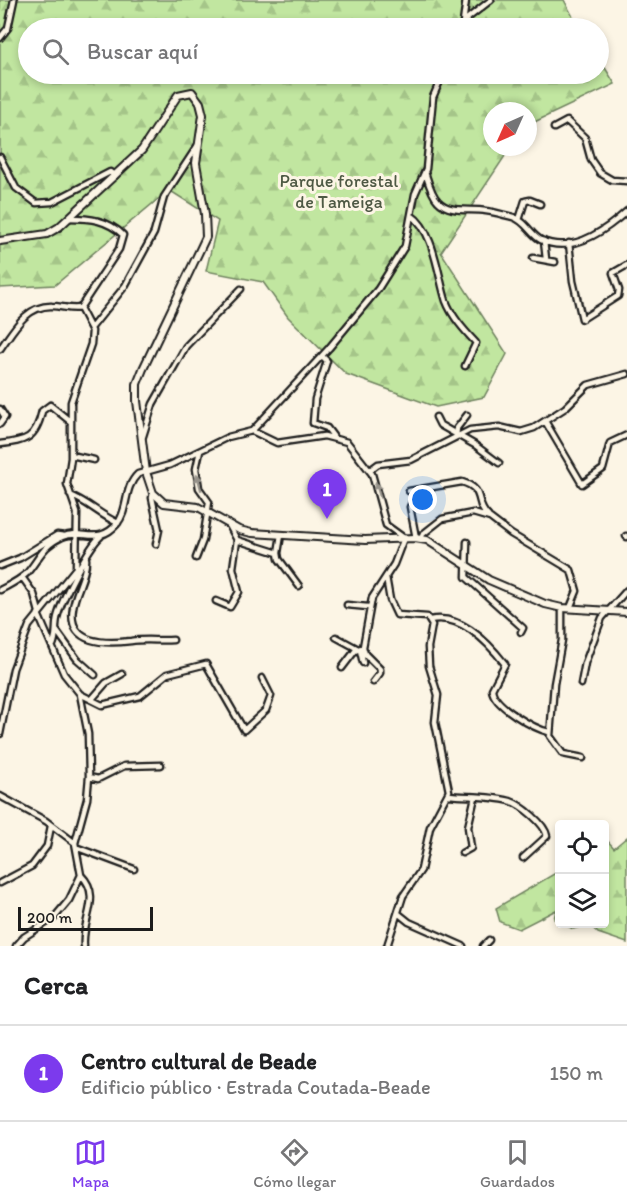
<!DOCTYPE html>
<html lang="es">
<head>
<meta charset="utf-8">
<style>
	body { margin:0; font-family:Itim,sans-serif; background:#f2f2f2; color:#202124 }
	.controls { position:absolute; right:18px; bottom:18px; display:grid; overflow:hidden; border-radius:6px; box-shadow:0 3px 9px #0003 }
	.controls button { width:54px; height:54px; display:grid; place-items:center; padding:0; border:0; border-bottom:2px solid #e0e0e0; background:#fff; color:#202124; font:30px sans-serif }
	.compass { position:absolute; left:483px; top:102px; width:54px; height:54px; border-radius:50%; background:#fff; box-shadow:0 3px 9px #0003; rotate:225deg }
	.scale { position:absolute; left:18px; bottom:15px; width:135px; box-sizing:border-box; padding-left:6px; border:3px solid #1c1c1c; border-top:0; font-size:16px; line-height:21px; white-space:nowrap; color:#1c1c1c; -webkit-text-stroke:4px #fcf5e5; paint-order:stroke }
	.you { position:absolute; left:423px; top:500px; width:21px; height:21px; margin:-15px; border:4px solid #fff; border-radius:50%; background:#1a73e8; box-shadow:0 0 0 9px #1a73e833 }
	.badge { display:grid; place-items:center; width:39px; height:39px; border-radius:50%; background:#7c3aed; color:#fff; font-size:20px; font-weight:700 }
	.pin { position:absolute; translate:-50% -50px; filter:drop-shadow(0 2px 3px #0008) }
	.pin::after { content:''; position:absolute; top:32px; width:21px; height:18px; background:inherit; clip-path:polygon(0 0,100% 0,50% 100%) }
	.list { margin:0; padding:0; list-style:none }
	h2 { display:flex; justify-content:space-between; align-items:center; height:78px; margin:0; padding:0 24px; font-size:26px }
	h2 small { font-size:20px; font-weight:400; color:#757577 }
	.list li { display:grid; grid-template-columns:39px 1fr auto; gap:18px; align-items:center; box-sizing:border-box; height:96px; padding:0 24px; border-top:2px solid #e0e0e0 }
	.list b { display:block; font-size:22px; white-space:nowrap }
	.list p { margin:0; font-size:20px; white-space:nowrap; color:#757577 }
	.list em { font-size:20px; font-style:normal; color:#757577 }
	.icon { flex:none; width:33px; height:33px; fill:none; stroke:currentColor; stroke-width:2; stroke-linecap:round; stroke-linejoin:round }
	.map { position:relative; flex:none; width:627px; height:946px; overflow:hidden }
	.search { position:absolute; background:#fff; box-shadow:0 3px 9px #0003; left:18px; right:18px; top:18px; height:66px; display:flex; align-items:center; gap:15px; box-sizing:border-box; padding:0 21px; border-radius:33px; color:#757577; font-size:22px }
	.sheet { height:174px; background:#fff }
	nav { display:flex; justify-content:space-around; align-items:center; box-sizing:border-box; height:84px; border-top:2px solid #e0e0e0; background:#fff; font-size:16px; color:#757577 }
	nav a { display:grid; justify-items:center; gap:3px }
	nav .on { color:#7c3aed }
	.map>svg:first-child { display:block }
	.forest { fill:url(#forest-firs); stroke:#6e815e; stroke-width:1.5 }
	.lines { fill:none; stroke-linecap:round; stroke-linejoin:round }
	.minor-casing { stroke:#1c1c1c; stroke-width:9 }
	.tertiary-casing { stroke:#1c1c1c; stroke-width:10 }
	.minor { stroke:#fcf5e5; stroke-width:4.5 }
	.tertiary { stroke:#fcf5e5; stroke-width:6 }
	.oneway { fill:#97938b }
	.labels { text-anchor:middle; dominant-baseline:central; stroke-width:6; stroke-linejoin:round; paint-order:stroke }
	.park-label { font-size:18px; fill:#4e5944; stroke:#fcf5e5 }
</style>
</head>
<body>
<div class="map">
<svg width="627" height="946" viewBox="0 0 627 946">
	<defs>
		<pattern id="forest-firs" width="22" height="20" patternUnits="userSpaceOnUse" patternTransform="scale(1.5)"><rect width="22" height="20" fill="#c1e6a0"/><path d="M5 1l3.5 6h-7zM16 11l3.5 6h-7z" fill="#a5c589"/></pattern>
	</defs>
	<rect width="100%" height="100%" fill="#fcf5e5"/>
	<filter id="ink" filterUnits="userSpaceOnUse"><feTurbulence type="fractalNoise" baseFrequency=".0167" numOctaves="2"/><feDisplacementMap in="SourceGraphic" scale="12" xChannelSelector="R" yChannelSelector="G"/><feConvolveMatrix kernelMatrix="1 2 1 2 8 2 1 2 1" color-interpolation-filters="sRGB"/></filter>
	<g filter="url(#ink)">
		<!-- forest -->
		<path class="forest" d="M0,0h564l15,28h-551v46h570l1,-16 16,26 -87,41v-14h-36v36h19l-70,105 66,102 -23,43 -48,10 -90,-33 -58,-57 -25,-35 -57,-11 12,-50 -49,-31 -114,95 -55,3z
			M627,837v106l-29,-10 -8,-8 -17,4 -10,-5h41l1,-86 9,10z
			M559,871v50l-5,-2 2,-9 -37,19 -19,-7 -4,-14z"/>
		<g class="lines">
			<defs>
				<path id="minor" d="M463,23l3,-23
					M460,28l8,-10 23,-18
					M0,38l8,-10 6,-28
					M554,128l13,-7 18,17 6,22 9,13 12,7 15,1
					M0,157l16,31 20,15 16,-1 58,-30 5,4
					M425,172c3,9 6,22 13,29 12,13 32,7 48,10 9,1 18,4 27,6 13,4 17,17 28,23 31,15 65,-10 86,-29
					M411,215c23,15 27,61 35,86 6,16 19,30 30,42l-11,23
					M519,220l6,-19 5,-1 10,4
					M544,241l2,18
					M569,243l4,38 9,38 36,-23 1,-6 -6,-17 14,-8
					M533,258l22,4
					M92,327l33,-41 29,-53 10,-36 34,-52
					M0,349c13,-18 26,-44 52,-43 9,0 19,4 28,2l39,-59 4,-14c-15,-15 -33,-17 -54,-17
					M322,356l5,5 -12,38 -2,24 14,5 6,8
					M0,409l5,8 -5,7
					M436,417l4,8 35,20 24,18
					M545,421l37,63 21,-15 7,-26 17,-8
					M252,431l25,12 47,-7 23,6 25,32 14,51 18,13 -10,26 -22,34 -9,49 -8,4 -13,17
					M143,436l10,-32 33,-58 55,-57
					M456,436l1,-8 10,-13
					M0,444c26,-3 36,-5 42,-33l8,-6 21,17
					M71,455l23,5
					M370,470l8,-6 33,-4 59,-30 29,-3 22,5 13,-4 31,-20 23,-23 39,-11
					M409,491l53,-9c24,7 12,22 26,34
					M153,493l-1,5 7,32 -3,14
					M70,495c18,7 30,20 48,28
					M413,500l-3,7 6,31
					M626,536l1,1
					M421,539l2,-5 19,-15 31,-6 17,5 21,16 60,36 6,21 -7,17
					M237,540l41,13 1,6 20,27
					M467,542l-1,35 57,51 -2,4
					M278,553l3,-18
					M196,558l7,-18 6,-38 -10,-14 -3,-19 4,-18
					M86,559c1,16 -11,33 -13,49 -6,37 33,36 58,33 14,-2 28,0 42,-1
					M0,566l20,-8 37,-23 8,1
					M22,577l12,17 5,18
					M386,577l4,23 7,15 30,2 5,8 -4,22 1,19 9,29 -3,27 14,69 -19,36 -9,43 -18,26 -16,50
					M0,590c9,-5 20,-10 27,-17 12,-14 16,-28 35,-36 21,-9 36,9 55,-13 12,-14 6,-36 21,-50l32,-9 58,-28 24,-6 77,-83 49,-59 27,-43 10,-52 11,-25 7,-72 10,-23
					M216,601l14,6 9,-15 -6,-24 4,-28 -8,-15
					M347,605l21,2
					M562,608v32l-8,44 -4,52 13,18 20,4
					M38,614l26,60 16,20 22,11 38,-9 27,-22 39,-10 38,66 22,-20 5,-14 -9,-18
					M430,620c31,-7 58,22 75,44l-13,25c1,17 43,40 57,43
					M56,630l21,29 18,16
					M336,637l24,13 3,13
					M53,645c4,-9 2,-18 4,-27 4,-17 31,-71 44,-82
					M363,647l2,7 15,15v4l-7,9
					M581,684l4,-21 17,-45 25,-28
					M92,699l14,-16 16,-9
					M0,734l13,-65 16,-43 47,-58 1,-55 -10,-29 4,-26v-56l20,-58 1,-13 -12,-23
					M89,777l9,2 26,-13 37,-1
					M448,795c19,2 42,1 62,6 12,4 35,23 37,35l-24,22
					M0,796l46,25 29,22
					M78,848l56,21
					M462,853l9,-5 -3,-21 7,-30
					M81,875c22,22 0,45 3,71
					M0,883l32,-17 15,-20 4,-20
					M399,914l10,8 54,24
					M16,946l8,-9 30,-19 15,-18 12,-25 -6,-32 12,-44 2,-22 -1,-43 -8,-40
					M483,946l6,-6"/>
				<path id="tertiary" d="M0,241l47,-7 12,-7 83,-77 36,-55 14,-3 8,11 3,12 -7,48 9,51 1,23 -63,132 -6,15v17l9,71 7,21 11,10 34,4 41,23 13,3 113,7 50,-2 12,2 62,40 56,24 17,4 65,4"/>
			</defs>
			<!-- minor casing -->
			<use href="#minor" class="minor-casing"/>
			<!-- tertiary casing -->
			<use href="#tertiary" class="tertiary-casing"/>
			<!-- minor -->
			<use href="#minor" class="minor"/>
			<!-- tertiary -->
			<use href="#tertiary" class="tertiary"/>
		</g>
		<!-- one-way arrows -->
		<defs><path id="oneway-solid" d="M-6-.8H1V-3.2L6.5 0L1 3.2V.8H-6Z" transform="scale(1.5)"/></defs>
		<g class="oneway">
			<use href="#oneway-solid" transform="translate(199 482) rotate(-105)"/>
			<use href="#oneway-solid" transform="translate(378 490) rotate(-107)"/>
		</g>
	</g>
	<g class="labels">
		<!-- park labels -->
		<g class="park-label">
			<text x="339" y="181">Parque forestal<tspan x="339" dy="21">de Tameiga</tspan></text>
		</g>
	</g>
</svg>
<div class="controls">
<button><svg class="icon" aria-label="locate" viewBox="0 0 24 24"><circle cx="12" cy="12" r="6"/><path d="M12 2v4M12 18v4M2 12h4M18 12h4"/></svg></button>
<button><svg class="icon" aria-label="layers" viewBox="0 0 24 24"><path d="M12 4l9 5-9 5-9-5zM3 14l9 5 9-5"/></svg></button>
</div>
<svg class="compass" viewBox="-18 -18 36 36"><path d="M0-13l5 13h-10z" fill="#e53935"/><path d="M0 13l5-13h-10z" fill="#757577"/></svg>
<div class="scale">200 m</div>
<div class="you"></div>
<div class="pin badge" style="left:327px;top:519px">1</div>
<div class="search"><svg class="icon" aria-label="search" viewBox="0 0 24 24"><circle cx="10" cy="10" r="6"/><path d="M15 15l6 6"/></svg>Buscar aquí</div>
</div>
<section class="sheet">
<h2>Cerca<small></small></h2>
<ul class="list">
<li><span class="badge">1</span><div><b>Centro cultural de Beade</b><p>Edificio público · Estrada Coutada-Beade</p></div><em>150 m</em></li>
</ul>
</section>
<nav>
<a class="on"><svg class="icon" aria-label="map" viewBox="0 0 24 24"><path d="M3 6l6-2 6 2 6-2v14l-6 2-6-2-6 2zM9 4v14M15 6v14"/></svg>Mapa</a>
<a><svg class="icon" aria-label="directions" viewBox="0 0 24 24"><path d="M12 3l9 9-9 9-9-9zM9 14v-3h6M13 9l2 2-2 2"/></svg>Cómo llegar</a>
<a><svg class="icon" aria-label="saved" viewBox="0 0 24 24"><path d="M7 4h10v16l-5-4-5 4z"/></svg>Guardados</a>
</nav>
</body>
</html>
